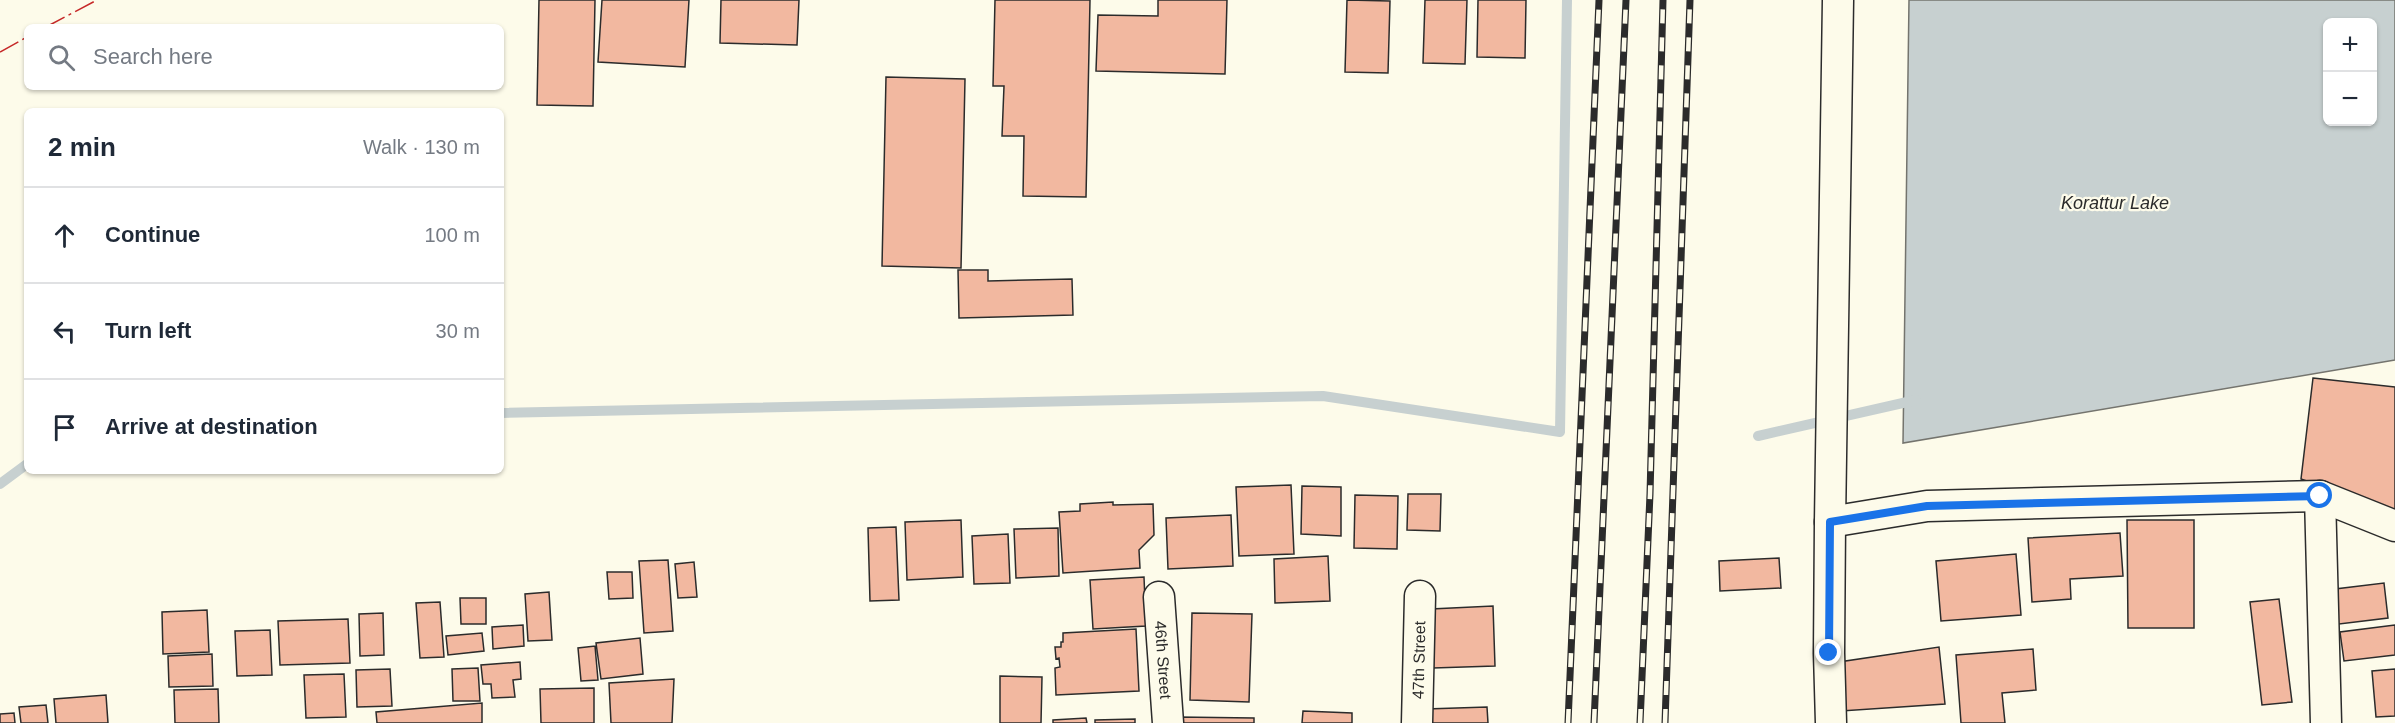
<!DOCTYPE html>
<html lang="en">
<head>
<meta charset="utf-8">
<style>
	body { margin:0; font-family:Arial,sans-serif; background:#f6f6f7; color:#1f2937 }
	.controls { position:absolute; right:18px; top:18px; display:grid; overflow:hidden; border-radius:9px; box-shadow:0 2px 4px #0004 }
	.controls button { width:54px; height:54px; display:grid; place-items:center; padding:0; border:0; border-bottom:2px solid #e0e1e3; background:#fff; color:#1f2937; font:30px sans-serif }
	.stop { position:absolute; width:18px; height:18px; margin:-14px; border:4px solid #1a73e8; border-radius:50%; background:#fff }
	.stop.end { background:#1a73e8; border-color:#fff; box-shadow:0 2px 6px #0008 }
	.list { margin:0; padding:0; list-style:none }
	h2 { display:flex; justify-content:space-between; align-items:center; height:78px; margin:0; padding:0 24px; font-size:26px }
	h2 small { font-size:20px; font-weight:400; color:#747a83 }
	.list li { display:grid; grid-template-columns:39px 1fr auto; gap:18px; align-items:center; box-sizing:border-box; height:96px; padding:0 24px; border-top:2px solid #e0e1e3 }
	.list b { display:block; font-size:22px; white-space:nowrap }
	.list em { font-size:20px; font-style:normal; color:#747a83 }
	.icon { flex:none; width:33px; height:33px; fill:none; stroke:currentColor; stroke-width:2; stroke-linecap:round; stroke-linejoin:round }
	.map { position:relative; flex:none; width:2395px; height:723px; overflow:hidden }
	.search { position:absolute; background:#fff; box-shadow:0 2px 4px #0004; left:24px; top:24px; width:480px; height:66px; display:flex; align-items:center; gap:15px; box-sizing:border-box; padding:0 21px; border-radius:9px; color:#747a83; font-size:22px }
	.panel { position:absolute; background:#fff; box-shadow:0 2px 4px #0004; left:24px; top:108px; width:480px; height:366px; border-radius:9px }
	.map>svg:first-child { display:block }
	.water { fill:#c7d0d0; stroke:#74746e; stroke-width:1.5; fill-rule:evenodd }
	.lines { fill:none; stroke-linecap:round; stroke-linejoin:round }
	.stream { stroke:#c7d0d0; stroke-width:10 }
	.building { fill:#f2b8a0; stroke:#2b2b2b; stroke-width:1.5 }
	.minor-casing { stroke:#2b2b2b; stroke-width:33 }
	.minor { stroke:#fdfbea; stroke-width:30 }
	.rail-casing { stroke:#2b2b2b; stroke-width:7 }
	.rail { stroke:#fdfbea; stroke-width:4.5; stroke-dasharray:14; stroke-linecap:butt }
	.power { stroke:#c62828; stroke-width:1.5; stroke-dasharray:21 4.5 3 4.5; stroke-linecap:butt }
	.route { stroke:#1a73e8; stroke-width:8 }
	.labels { text-anchor:middle; dominant-baseline:central; stroke-width:4.5; stroke-linejoin:round; paint-order:stroke }
	.street-label { font-size:16px; fill:#2b2b2b; stroke:#fdfbea }
	.water-label { font-size:18px; font-style:italic; fill:#2b2b2b; stroke:#fdfbea }
</style>
</head>
<body>
<div class="map">
<svg width="2395" height="723" viewBox="0 0 2395 723">
	<rect width="100%" height="100%" fill="#fdfbea"/>
	<!-- water -->
	<path class="water" d="M1909,0h486v360l-492,83zM2328,22h44v100h-44z"/>
	<g class="lines">
		<!-- stream -->
		<path class="stream" d="M501,413l822,-17 237,36 7,-432
			M1758,436l158,-36
			M0,484l27,-20"/>
	</g>
	<!-- building -->
	<path class="building" d="M539,0h56l-2,106 -56,-1z
		M602,0h87l-4,67 -87,-5z
		M721,0h78l-2,45 -77,-2z
		M995,0h95l-4,197 -63,-1 1,-60h-22l2,-50h-11z
		M1158,0h69l-2,74 -129,-3 2,-56 60,1z
		M1347,0l43,1 -2,72 -43,-1z
		M1425,0h42l-2,64 -42,-1z
		M1478,0h48l-1,58 -48,-1z
		M886,77l79,2 -4,189 -79,-2z
		M958,270h30v11l84,-2 1,36 -114,3z
		M2313,378l82,9v125l-94,-33z
		M1291,485l3,69 -55,2 -3,-69z
		M1302,486l39,1v49l-40,-2z
		M1408,494h33l-1,37 -33,-1z
		M1355,495l43,1 -1,53 -43,-1z
		M1113,502v3l40,-1 1,31 -15,15 1,18 -77,5 -4,-61 21,-1v-7z
		M1231,515l2,51 -65,3 -2,-51z
		M961,520l2,57 -56,3 -2,-58z
		M2127,520h67v108h-66z
		M896,527l3,73 -29,1 -2,-73z
		M1058,528l1,48 -43,2 -2,-49z
		M2120,533l3,43 -53,3 1,20 -39,3 -4,-64z
		M1008,534l2,49 -36,1 -2,-48z
		M2016,554l5,61 -80,6 -5,-60z
		M1328,556l2,45 -55,2 -1,-44z
		M1779,558l2,30 -61,3 -1,-30z
		M668,560l5,71 -29,2 -5,-72z
		M694,562l3,35 -19,1 -3,-34z
		M607,572h25l1,26 -24,1z
		M1144,577l2,49 -53,3 -3,-49z
		M2384,583l4,35 -57,7 -4,-35z
		M549,592l3,48 -24,1 -3,-47z
		M460,598h26v26h-25z
		M2279,599l13,103 -30,3 -12,-103z
		M440,602l4,55 -24,1 -4,-55z
		M1493,606l2,60 -62,2 -2,-59z
		M207,610l2,42 -46,2 -1,-42z
		M383,613l1,42 -24,1 -1,-42z
		M1192,613l60,1 -3,88 -59,-2z
		M348,619l2,44 -70,2 -2,-44z
		M523,625l1,21 -31,3 -1,-22z
		M2395,625v30l-51,6 -4,-29z
		M1136,629l3,62 -83,4 -1,-27 5,-1 -1,-9 -3,1 -1,-12h6v-5h2v-9z
		M270,630l2,45 -35,1 -2,-45z
		M482,633l2,18 -36,4 -2,-19z
		M640,638l3,36 -42,5 -5,-36z
		M595,646l3,34 -17,1 -3,-33z
		M1939,647l6,57 -104,7 -2,-49z
		M2033,649l3,41 -34,3 3,30h-44l-5,-68z
		M212,654l1,32 -44,1 -1,-31z
		M520,662l1,17 -8,1 2,17 -23,1 -1,-14h-8l-2,-19z
		M478,668l2,33h-27l-1,-32z
		M390,669l2,37 -35,1 -1,-37z
		M2395,669v47l-19,1 -4,-46z
		M344,674l2,43 -40,1 -2,-43z
		M1000,676l42,1 -1,46h-41z
		M674,679l-2,44h-61l-2,-40z
		M594,688v35h-53l-1,-34z
		M218,689l1,34h-44l-1,-33z
		M106,695l2,28h-52l-2,-24z
		M482,703v20h-105l-1,-11z
		M46,705l2,18h-27l-2,-16z
		M1487,707l1,16h-62v-14z
		M1303,711l49,2v10h-50z
		M14,713l1,10h-15v-9z
		M1177,717l77,1v5h-77z
		M1086,718l1,5h-34v-3z
		M1135,719v4h-40v-3z"/>
	<g class="lines">
		<defs>
			<g id="minor">
				<path d="M2320,496l6,227"/>
				<path d="M1830,522l97,-16 393,-10 75,30"/>
				<path id="s1" d="M1159,597l9,126"/>
				<path id="s2" d="M1417,723l3,-127"/>
				<path d="M1831,723l-2,-70 1,-131 8,-522"/>
			</g>
		</defs>
		<!-- minor casing -->
		<use href="#minor" class="minor-casing"/>
		<!-- minor -->
		<use href="#minor" class="minor"/>
		<defs>
			<path id="rail" d="M1568,723l31,-723
				M1594,723l32,-723
				M1640,723l10,-229 13,-494
				M1665,723l25,-723"/>
		</defs>
		<!-- rail casing -->
		<use href="#rail" class="rail-casing"/>
		<!-- rail -->
		<use href="#rail" class="rail"/>
		<!-- power -->
		<path class="power" d="M46,27l51,-27
			M0,52l27,-15"/>
	</g>
	<g class="lines">
		<!-- route -->
		<path class="route" d="M1829,653l1,-131 97,-16 393,-10"/>
	</g>
	<g class="labels">
		<!-- street labels -->
		<g class="street-label">
			<text stroke="none"><textPath href="#s2" startOffset="63">47th Street</textPath></text>
			<text stroke="none"><textPath href="#s1" startOffset="63">46th Street</textPath></text>
		</g>
		<!-- water labels -->
		<g class="water-label">
			<text x="2115" y="203">Korattur Lake</text>
		</g>
	</g>
</svg>
<div class="controls">
<button>+</button>
<button>−</button>
</div>
<div class="stop" style="left:2320px;top:496px"></div>
<div class="stop end" style="left:1829px;top:653px"></div>
<div class="search"><svg class="icon" aria-label="search" viewBox="0 0 24 24"><circle cx="10" cy="10" r="6"/><path d="M15 15l6 6"/></svg>Search here</div>
<section class="panel">
<h2>2 min<small>Walk · 130 m</small></h2>
<ul class="list">
<li><svg class="icon" aria-label="ahead" viewBox="0 0 24 24"><path d="M12 20V5M6 11l6-6 6 6"/></svg><div><b>Continue</b></div><em>100 m</em></li>
<li><svg class="icon" aria-label="left" viewBox="0 0 24 24"><path d="M17 20v-9H6M10 6l-5 5 5 5"/></svg><div><b>Turn left</b></div><em>30 m</em></li>
<li><svg class="icon" aria-label="arrive" viewBox="0 0 24 24"><path d="M6 21V4h12l-3 4 3 4H6"/></svg><div><b>Arrive at destination</b></div></li>
</ul>
</section>
</div>
</body>
</html>
